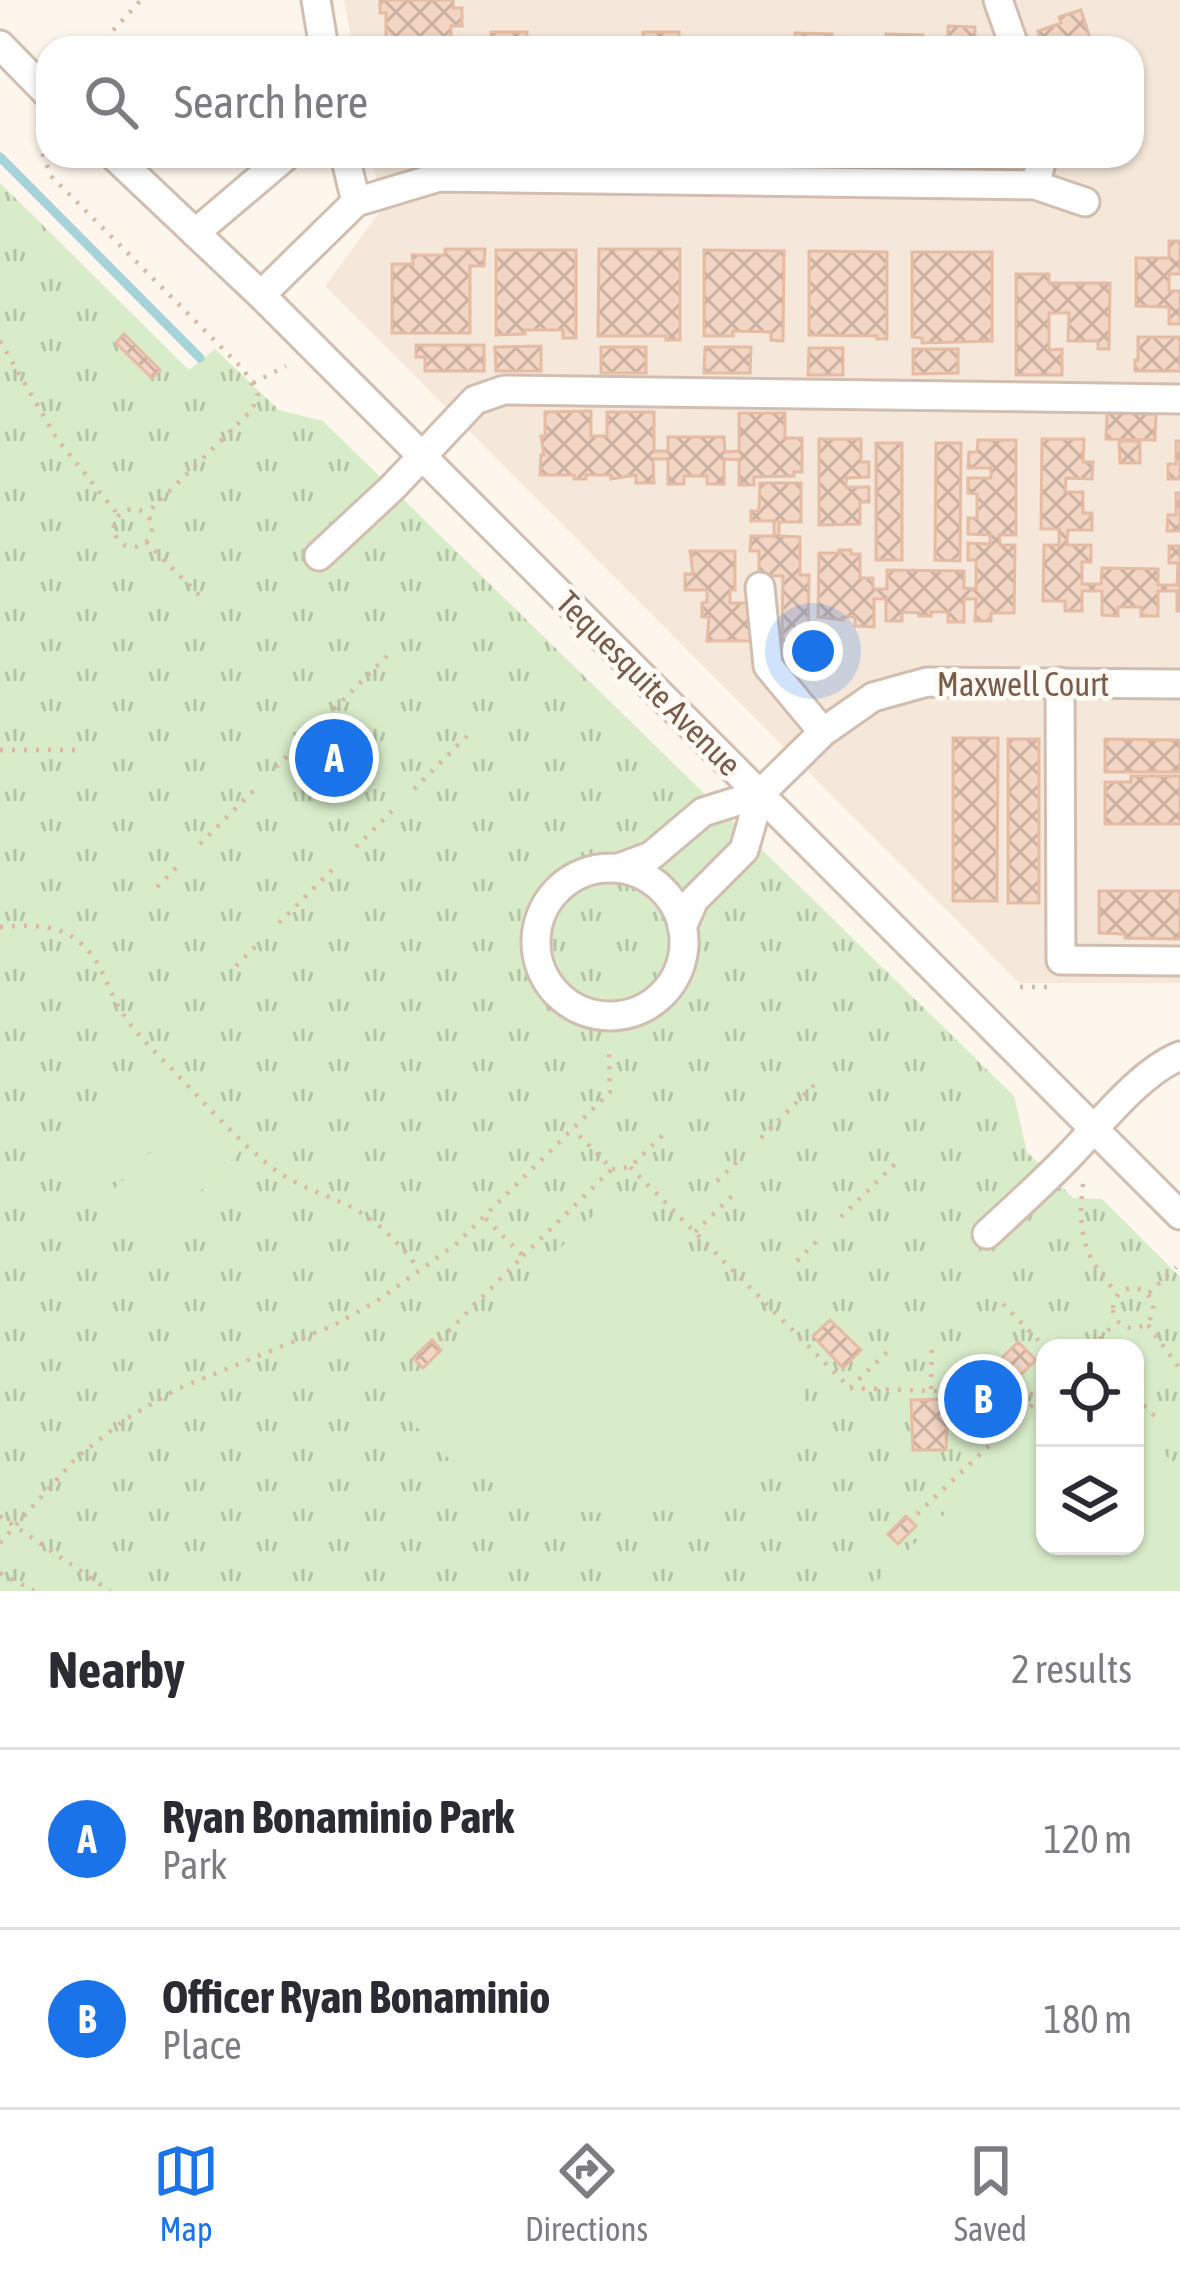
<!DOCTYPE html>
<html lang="en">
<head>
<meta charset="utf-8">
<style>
	body { margin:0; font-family:"Asap Condensed",sans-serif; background:#f2f2f3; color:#2b2b33 }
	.controls { position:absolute; right:36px; bottom:36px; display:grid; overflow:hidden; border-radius:24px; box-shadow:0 3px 9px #0004 }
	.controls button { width:108px; height:108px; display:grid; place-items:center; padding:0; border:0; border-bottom:3px solid #e1e1e2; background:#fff; color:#2b2b33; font:60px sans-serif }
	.you { position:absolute; left:813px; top:651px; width:42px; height:42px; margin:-30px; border:9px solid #fff; border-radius:50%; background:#1a73e8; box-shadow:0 0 0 18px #1a73e833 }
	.badge { display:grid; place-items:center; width:78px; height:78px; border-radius:50%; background:#1a73e8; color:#fff; font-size:39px; font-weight:700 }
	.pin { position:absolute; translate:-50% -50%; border:6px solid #fff; box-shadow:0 3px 12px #0006 }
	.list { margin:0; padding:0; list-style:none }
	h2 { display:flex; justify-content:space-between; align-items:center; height:156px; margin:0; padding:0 48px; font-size:51px }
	h2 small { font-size:39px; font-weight:400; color:#7c7c81 }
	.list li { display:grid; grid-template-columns:78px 1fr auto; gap:36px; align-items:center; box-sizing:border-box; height:180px; padding:0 48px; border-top:3px solid #e1e1e2 }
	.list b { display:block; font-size:45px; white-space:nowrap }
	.list p { margin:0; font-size:39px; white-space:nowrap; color:#7c7c81 }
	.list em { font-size:39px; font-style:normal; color:#7c7c81 }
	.icon { flex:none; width:66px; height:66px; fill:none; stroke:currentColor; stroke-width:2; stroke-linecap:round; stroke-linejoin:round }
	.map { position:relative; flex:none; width:1180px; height:1591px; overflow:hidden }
	.search { position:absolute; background:#fff; box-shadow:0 3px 9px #0004; left:36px; right:36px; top:36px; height:132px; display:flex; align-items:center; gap:30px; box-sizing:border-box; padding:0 42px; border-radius:36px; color:#7c7c81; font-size:45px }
	.sheet { height:516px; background:#fff }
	nav { display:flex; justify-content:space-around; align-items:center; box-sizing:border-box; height:168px; border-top:3px solid #e1e1e2; background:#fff; font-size:33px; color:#7c7c81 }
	nav a { display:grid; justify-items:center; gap:6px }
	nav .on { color:#1a73e8 }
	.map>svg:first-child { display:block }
	.residential { fill:#f5e8da }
	.grass { fill:url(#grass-tufts); fill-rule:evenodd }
	.pitch { fill:#d8ecc9 }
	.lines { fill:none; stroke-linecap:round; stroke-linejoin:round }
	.stream { stroke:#a5d3da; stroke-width:9 }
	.building { fill:url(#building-cross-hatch); stroke:#e6bba3; stroke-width:3 }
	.minor-casing { stroke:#d1beb0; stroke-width:33 }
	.path { stroke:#d9b8a5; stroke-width:4.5; stroke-dasharray:3 9; stroke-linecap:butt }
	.minor { stroke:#fff; stroke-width:27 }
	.labels { text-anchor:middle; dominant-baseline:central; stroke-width:10; stroke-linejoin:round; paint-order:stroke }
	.street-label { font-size:33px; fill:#7a5c4d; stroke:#fffaf3 }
</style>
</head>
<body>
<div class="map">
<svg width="1180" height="1591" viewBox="0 0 1180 1591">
	<defs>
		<pattern id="grass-tufts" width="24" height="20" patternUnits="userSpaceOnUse" patternTransform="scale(3)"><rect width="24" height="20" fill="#d8ecc9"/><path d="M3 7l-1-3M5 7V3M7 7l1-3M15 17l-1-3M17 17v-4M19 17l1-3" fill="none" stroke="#b4c2a5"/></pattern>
		<pattern id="building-cross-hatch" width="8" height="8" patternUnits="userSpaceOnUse" patternTransform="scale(3)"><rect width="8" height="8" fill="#f3d5c3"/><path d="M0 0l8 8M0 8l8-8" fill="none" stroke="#cab0a1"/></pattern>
	</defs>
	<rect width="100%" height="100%" fill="#fdf6ec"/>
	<!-- residential -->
	<path class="residential" d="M344,0h836v983h-161l-694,-697 57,-77 -10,-53h760v-108h-779z"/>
	<!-- grass -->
	<path class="grass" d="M0,183l189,187 26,-21 64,61 44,11 691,675 13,56 46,46 29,1 78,78v314h-1180zM1045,1348h90v198h-90z"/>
	<!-- pitch -->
	<path class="pitch" d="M145,1059l45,44 -86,85 -44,-44z
		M195,1108l44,45 -85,84 -44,-44z
		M625,1194l148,149 51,91 -44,33 -95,41 -58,7 -63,-5 -61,-21 -56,-32 -50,-49 215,-211z
		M1045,1414v132h90v-122l45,46v121h-313z"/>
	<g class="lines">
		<!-- stream -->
		<path class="stream" d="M0,157l200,201"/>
	</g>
	<!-- building -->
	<path class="building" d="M380,0h73v8h9v18h-11v13h-65v-26h-6z
		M1081,10l12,38h-50l-5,-17 23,-8 -2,-6z
		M948,26l27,1v21h-27z
		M491,32h36v11h15v5h-51z
		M643,32h36v11h15v5h-51z
		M795,33l37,1v9l15,1v4h-52z
		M886,34l37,1v13h-51v-4h14z
		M580,40h39v8h-51v-5h12z
		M732,40l39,1 -1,7h-51v-5h13z
		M1169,241h11v33h-11v17h11v33h-11v-17l-33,-1v-48h33z
		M445,249h40l-1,17h-14v67h-78v-69h21l-1,-9h33z
		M599,249h81v91h-14v-4h-68z
		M496,250h80v88h-13v-8h-38v4l-29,1z
		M704,250l80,1 -1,90 -12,-1v-8l-38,-1v5h-29z
		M809,251l78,1v87h-10v-3l-68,-1z
		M912,252h80v89l-70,2v-5l-10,-1z
		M1016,274h33v9h61l-1,66h-11v-8h-30l1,-28h-20v37l13,-1v26h-46z
		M124,334l36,36 -8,8 -36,-35z
		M1138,337h42v34h-45v-11h3z
		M416,345h68v26h-59v-14h-9z
		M541,346v25h-45l-1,-24z
		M601,347h45v26h-45z
		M705,347h46l-1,26h-46z
		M809,348h34v27h-35z
		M913,349h45v24l-45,1z
		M591,411v25h16v-24h47v39h14v-14h56l1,15 14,-1v-38h46v25h17v34h-8v4l-40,1v8h-15v-25l-15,-1v25h-17v-8h-23v8h-16v-25h-15l1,24h-18v-8l-25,4v-4h-25v4h-12v-4h-34l1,-20h3l-3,-19h4v-24z
		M1107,413l49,1 -1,26 -49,-1z
		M819,439h42v23h8v15l-23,1v9h23v15h-9v22l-41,1z
		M1042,439h42l-1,23h10l-1,17 -26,-1 -1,14h18v21h9v17h-24l-1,15h24v17h-9v22h19l1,-16 56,1v16h19l1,-22h-9v-17h11v65h-3v-20h-19v25h-17v-9h-23v9l-16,-1v-24h-20v20h-17v-10h-22l1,-56h15v-16h-18z
		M978,440h38v95h-17l1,10h15l-1,68h-23v8h-16l1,-22h-12v23h-16v-10h-17v4h-12v-3l-17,-1v9h-16v-22h-12v28l-19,-1v-9h-12v3l-25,-3 1,-64h21l-1,-3h12v4h9v24h13v11h14v-19l77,1v17l12,1v-29h-8v-17l22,1v-9l-22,-1v-16h9v-24l-9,-1v-15h23v-10h-23l1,-16h8z
		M1119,441h21v22h-20z
		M1176,441h4v38h-12v-15h8z
		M876,443h26v117h-26z
		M936,443h25l-1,118 -25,-1z
		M760,483h41v39h-22v14l21,1v38h9l-1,72h-26l1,-71 -24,-1v-24h-9l1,-15h23v-15h-23v-10h8z
		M1176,493h4v38h-13l1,-16h8z
		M690,551h45v39h-5v13h21v38h-44l2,-24h-7v-14l5,-1v-12h-22v-16h8z
		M953,738h45l-1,163h-44z
		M1008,739h31v164h-31z
		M1105,739l75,1v32h-75z
		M1131,776h49v48h-75v-42h26z
		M1099,891h81v48l-55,-1v-4l-26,-1z
		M830,1320l31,30 -18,18 -30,-32z
		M432,1340l9,10 -18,18 -10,-10z
		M1018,1342l18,18 -30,29 -17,-18z
		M948,1399l-2,51h-33l-2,-50z
		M906,1516l10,10 -18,18 -10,-10z"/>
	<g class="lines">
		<defs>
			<path id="minor" d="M316,0l8,48
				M998,0l17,48
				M0,45l48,49
				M114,156l147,139 919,920
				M345,156l11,46
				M1035,185l8,-29
				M195,233l91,-77
				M261,295l95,-93 83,-25 596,8 50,17
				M319,556l74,-69 82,-87 29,-10 676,9
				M760,587l8,79 55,66
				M1060,682l1,278 119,1
				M619,868l32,-12 52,-44 57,-18 63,-62 50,-35 54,-15 253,2
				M536 942a74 74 0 1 1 148 0a74 74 0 1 1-148 0Z
				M682,927l12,-27 50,-50 16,-56
				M987,1234c28,-26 56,-51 82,-78 30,-31 72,-85 111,-100"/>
		</defs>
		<!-- minor casing -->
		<use href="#minor" class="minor-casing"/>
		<!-- path -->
		<path class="path" d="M97,48l44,-48
			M47,119l-7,28 11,29 193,194 14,25 -6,15 -106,104
			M0,341l57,98 62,77
			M253,383l33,-17
			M114 528a19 19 0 1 1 38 0a19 19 0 1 1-38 0Z
			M146,542l53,53
			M334,709l55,-55
			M0,750h76
			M276,767l36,-36
			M414,789l54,-54
			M200,844l54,-54
			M356,847l36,-36
			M157,887l21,-21
			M279,923l54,-54
			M0,927c40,-3 74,-3 97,36 7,10 10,22 16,33 12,26 31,45 51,65 34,34 67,74 105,104 25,21 54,28 82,42 28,15 49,37 68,62
			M236,966l21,-21
			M1020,987h30
			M761,1138l54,-54
			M630,1167l220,221 37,-36
			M612,1169l18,-2 37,-36
			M717,1181l23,-22
			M1083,1184c-6,47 1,75 34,109
			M841,1217l54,-53
			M695,1232l37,-36
			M523,1256l89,-87 -39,-40
			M797,1261l23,-23
			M1113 1308a20 20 0 1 1 40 0a20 20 0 1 1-40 0Z
			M1149,1293l27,-26
			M1003,1304l43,44
			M1148,1325l32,44
			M440,1340l83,-84 -39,-39
			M1091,1348l25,-26
			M850,1388l193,7
			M931,1389l1,-48
			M1135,1397l26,25
			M917,1514l128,-121
			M0,1516l110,75
			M0,1543l76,-85 50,-39 49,-29 159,-65 43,-24 78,-56 155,-153 -1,-41
			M0,1573l34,18"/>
		<!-- minor -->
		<use href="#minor" class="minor"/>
	</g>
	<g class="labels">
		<!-- street labels -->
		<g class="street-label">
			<text transform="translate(649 683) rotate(45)">Tequesquite Avenue</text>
			<text x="1023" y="684">Maxwell Court</text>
		</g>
	</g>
</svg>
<div class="controls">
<button><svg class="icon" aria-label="locate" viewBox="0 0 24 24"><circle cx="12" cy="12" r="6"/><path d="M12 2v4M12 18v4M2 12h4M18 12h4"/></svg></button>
<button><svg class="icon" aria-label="layers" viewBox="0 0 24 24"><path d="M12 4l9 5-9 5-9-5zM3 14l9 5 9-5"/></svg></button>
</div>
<div class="you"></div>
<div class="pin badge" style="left:334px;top:758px">A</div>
<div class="pin badge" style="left:983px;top:1399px">B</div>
<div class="search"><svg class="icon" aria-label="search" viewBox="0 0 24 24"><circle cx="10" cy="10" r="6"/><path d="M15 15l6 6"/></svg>Search here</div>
</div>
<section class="sheet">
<h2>Nearby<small>2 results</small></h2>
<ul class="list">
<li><span class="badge">A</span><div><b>Ryan Bonaminio Park</b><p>Park</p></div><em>120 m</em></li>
<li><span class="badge">B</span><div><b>Officer Ryan Bonaminio</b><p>Place</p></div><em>180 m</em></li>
</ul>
</section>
<nav>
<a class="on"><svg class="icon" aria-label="map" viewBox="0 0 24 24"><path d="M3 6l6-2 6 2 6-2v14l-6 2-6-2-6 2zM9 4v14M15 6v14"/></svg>Map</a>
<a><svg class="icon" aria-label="directions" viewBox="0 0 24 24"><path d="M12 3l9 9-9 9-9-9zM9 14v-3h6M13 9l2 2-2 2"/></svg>Directions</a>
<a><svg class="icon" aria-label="saved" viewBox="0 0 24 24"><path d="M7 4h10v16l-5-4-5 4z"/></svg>Saved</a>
</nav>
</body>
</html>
